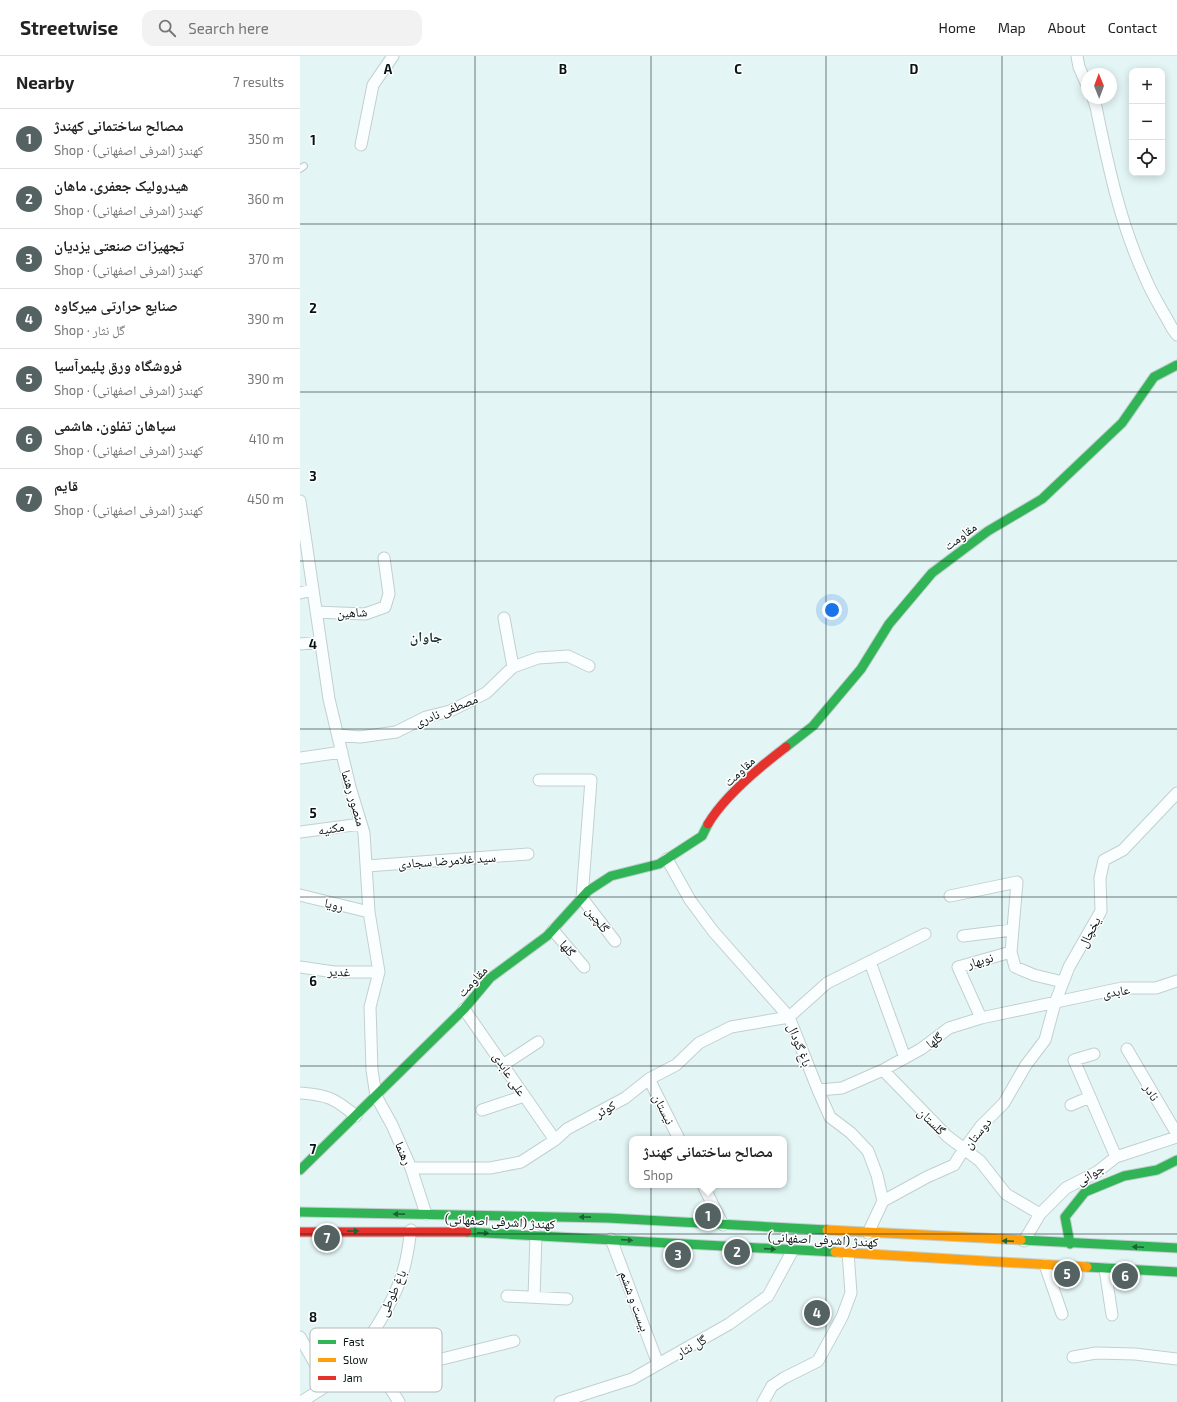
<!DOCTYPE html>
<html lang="en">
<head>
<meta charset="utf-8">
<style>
	body { margin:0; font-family:"Exo 2","Noto Naskh Arabic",sans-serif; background:#f2f2f2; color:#222 }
	.controls { position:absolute; right:12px; top:12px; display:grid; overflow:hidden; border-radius:8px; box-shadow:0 2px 10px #0003 }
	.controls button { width:36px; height:36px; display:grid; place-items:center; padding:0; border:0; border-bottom:1px solid #e0e0e0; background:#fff; color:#222; font:20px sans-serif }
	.compass { position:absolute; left:781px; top:12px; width:36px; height:36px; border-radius:50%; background:#fff; box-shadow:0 2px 10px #0003; rotate:359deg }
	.you { position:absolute; left:532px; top:554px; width:14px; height:14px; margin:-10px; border:3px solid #fff; border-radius:50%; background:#1a73e8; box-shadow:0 0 0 6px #1a73e833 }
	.badge { display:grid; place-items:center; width:26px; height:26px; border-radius:50%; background:#556262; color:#fff; font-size:13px; font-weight:700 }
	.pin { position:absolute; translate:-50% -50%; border:2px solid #fff; box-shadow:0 1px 4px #0006 }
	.popup { position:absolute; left:329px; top:1080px; width:158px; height:52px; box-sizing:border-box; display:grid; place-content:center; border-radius:8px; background:#fff; filter:drop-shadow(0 1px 3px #0005); font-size:13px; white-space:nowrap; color:#767676 }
	.popup b { font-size:15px; color:#222 }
	.popup::after { content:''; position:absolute; left:50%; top:100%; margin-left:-8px; border:8px solid transparent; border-top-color:#fff }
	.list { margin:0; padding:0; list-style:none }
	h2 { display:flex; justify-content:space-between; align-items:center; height:52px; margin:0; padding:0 16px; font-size:17px }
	h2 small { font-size:13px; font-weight:400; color:#767676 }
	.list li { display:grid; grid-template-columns:26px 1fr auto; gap:12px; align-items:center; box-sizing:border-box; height:60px; padding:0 16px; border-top:1px solid #e0e0e0 }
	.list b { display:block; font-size:15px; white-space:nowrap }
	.list p { margin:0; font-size:13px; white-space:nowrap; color:#767676 }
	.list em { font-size:13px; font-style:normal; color:#767676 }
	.icon { flex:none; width:22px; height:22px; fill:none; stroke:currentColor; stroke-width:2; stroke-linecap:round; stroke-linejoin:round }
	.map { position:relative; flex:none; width:877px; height:1346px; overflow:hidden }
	header { display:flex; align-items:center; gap:24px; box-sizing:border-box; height:56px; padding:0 20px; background:#fff; border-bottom:1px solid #e0e0e0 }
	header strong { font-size:19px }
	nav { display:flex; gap:22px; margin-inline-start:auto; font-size:14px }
	.search { width:280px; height:36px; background:#f2f2f2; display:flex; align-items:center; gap:10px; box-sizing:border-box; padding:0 14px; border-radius:12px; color:#767676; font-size:15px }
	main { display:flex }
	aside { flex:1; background:#fff }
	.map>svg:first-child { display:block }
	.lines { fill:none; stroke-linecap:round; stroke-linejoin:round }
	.lane-casing { stroke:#c2cfcf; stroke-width:8 }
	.street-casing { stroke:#c2cfcf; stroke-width:13 }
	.fast-casing { stroke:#c2cfcf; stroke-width:11 }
	.slow-casing { stroke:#c2cfcf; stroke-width:11 }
	.jam-casing { stroke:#c2cfcf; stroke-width:11 }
	.lane { stroke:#fbfefe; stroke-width:5.5 }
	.street { stroke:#fbfefe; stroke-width:11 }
	.fast { stroke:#30b455; stroke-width:9 }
	.slow { stroke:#ff9f0a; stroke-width:9 }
	.jam { stroke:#e5322d; stroke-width:9 }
	.oneway { fill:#1c6434 }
	.grid { fill:none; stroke:#081313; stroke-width:1; stroke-opacity:0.55 }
	.labels { text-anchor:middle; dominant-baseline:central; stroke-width:3; stroke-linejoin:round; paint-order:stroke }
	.street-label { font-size:13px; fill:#081313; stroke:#fff }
	.neighbourhood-label { font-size:14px; font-weight:bold; fill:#183232; stroke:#fff }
	.key { fill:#fff; stroke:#b5b8b8; stroke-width:1 }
	.key-label { font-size:11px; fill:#081313 }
	.grid-label { font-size:13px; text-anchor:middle; font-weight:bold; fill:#081313; stroke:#fff; stroke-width:3; stroke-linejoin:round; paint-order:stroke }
</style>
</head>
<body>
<header>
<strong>Streetwise</strong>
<div class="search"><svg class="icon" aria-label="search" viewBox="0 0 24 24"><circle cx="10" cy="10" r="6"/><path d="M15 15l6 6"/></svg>Search here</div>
<nav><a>Home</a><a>Map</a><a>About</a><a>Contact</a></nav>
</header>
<main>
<aside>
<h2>Nearby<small>7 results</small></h2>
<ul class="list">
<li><span class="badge">1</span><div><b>مصالح ساختمانی کهندژ</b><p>Shop · کهندژ (اشرفی اصفهانی)</p></div><em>350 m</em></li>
<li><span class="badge">2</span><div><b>هیدرولیک جعفری. ماهان</b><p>Shop · کهندژ (اشرفی اصفهانی)</p></div><em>360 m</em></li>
<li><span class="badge">3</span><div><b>تجهیزات صنعتی یزدیان</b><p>Shop · کهندژ (اشرفی اصفهانی)</p></div><em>370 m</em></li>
<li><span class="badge">4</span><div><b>صنایع حرارتی میرکاوه</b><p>Shop · گل نثار</p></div><em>390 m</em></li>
<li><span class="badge">5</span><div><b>فروشگاه ورق پلیمرآسیا</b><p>Shop · کهندژ (اشرفی اصفهانی)</p></div><em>390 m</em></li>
<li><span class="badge">6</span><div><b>سپاهان تفلون. هاشمی</b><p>Shop · کهندژ (اشرفی اصفهانی)</p></div><em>410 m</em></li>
<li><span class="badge">7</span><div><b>قایم</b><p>Shop · کهندژ (اشرفی اصفهانی)</p></div><em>450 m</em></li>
</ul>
</aside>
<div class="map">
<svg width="877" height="1346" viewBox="0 0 877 1346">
	<rect width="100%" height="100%" fill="#e4f5f5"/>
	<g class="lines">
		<defs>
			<path id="lane" d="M0,113l4,-3"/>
			<path id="street" d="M777,0l2,11 8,18
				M793,42l3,9c12,58 24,116 49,170 7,18 18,34 27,51l5,7
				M61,89l12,-60 20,-29
				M0,445l29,198 21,88 14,46 5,79 10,60 -9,35 2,63 4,26 16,29 19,43 15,46
				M0,537l13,-3
				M16,556l49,2 20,-7 4,-13 -5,-36
				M204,562l9,49
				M0,588l20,-2
				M38,679l22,2 36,-5 30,-15 24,-6 36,-18 27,-26 25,-9 30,-2 21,10
				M0,702l42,-6
				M239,724h52l-9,118 33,43
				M0,776l61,-8
				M367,803l23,41 23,31 76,86 29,73 12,27 21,16 17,18 9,24 6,26
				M67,810l161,-12
				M0,839l69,17
				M650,840l67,-14 -6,70 4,15 19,8 29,7
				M253,874l31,37
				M663,880l49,-6
				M570,906l35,96
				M0,911l34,5h45
				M164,953l91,131
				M681,962l-23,-51 53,-15
				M827,993l50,85
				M794,998l-20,6 42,97
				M203,1009l35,-23
				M583,1014l64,66 33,25 26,33 34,20
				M349,1023l30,60
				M518,1034l24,-2 41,-18 38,-21 28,-21 32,-10 141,-30h34l21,-7
				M0,1037c28,2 34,5 56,23
				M771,1049l19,-8
				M182,1054l42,-14
				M111,1112h79l31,-6 34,-22 12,-11 58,-31 24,-19 27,-14 23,-22 32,-16 58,-10 38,-34 98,-49
				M403,1129l20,40
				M568,1177l15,-32 44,-24 27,-12 10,-16 17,-23 23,-23 22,-38 19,-25 10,-37 14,-36 32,-56 -1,-33 4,-18 19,-10 54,-57
				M311,1183l47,125
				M724,1185l16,-27 26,-26 31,-16 19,-15 61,-20
				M745,1209l17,49
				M805,1213l7,46
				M207,1240l60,3
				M234,1241l2,-62
				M0,1281l27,48
				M62,1292l13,16 24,38
				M773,1301l23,-4 39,1 42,5
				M82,1318l132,-33
				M1,1346c9,-6 18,-11 26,-17 31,-24 69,-82 78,-121 3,-11 4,-23 6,-34
				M260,1346l72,-23 97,-55 39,-28 25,-46
				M463,1346l9,-16 12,-8 34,-17 24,-44 9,-24 -3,-40"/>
			<path id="fast" d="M486,691l27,-21 48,-57 28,-45 43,-51 56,-42 54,-32 80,-76 32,-46 23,-12
				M0,1114l164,-161 26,-31 57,-42 41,-45 23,-15 48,-12 43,-28 6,-12
				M0,1156l308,6 219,12
				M167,1176l368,20
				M721,1184l156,8
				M770,1188l-5,-27 20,-25 39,-16 33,-6 20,-10
				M787,1211l90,5"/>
			<path id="slow" d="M527,1174l194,10
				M535,1196l252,15"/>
			<path id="jam" d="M408,768c16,-27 53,-58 78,-77
				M0,1176h167"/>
		</defs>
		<!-- lane casing -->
		<use href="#lane" class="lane-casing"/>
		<!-- street casing -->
		<use href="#street" class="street-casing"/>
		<!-- fast casing -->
		<use href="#fast" class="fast-casing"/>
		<!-- slow casing -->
		<use href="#slow" class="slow-casing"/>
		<!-- jam casing -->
		<use href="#jam" class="jam-casing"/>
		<!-- lane -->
		<use href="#lane" class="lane"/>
		<!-- street -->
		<use href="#street" class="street"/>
		<!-- fast -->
		<use href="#fast" class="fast"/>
		<!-- slow -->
		<use href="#slow" class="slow"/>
		<!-- jam -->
		<use href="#jam" class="jam"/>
	</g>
	<!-- one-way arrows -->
	<defs><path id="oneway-solid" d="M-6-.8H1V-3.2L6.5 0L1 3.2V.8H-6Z"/></defs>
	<g class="oneway">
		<use href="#oneway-solid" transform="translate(99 1158) rotate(-179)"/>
		<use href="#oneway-solid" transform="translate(285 1161) rotate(-179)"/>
		<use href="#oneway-solid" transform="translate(53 1175) rotate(-1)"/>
		<use href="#oneway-solid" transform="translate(183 1177) rotate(3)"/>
		<use href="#oneway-solid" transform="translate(327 1184) rotate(4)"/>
		<use href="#oneway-solid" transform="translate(708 1185) rotate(-177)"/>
		<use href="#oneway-solid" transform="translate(838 1191) rotate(-178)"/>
		<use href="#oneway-solid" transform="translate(470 1193) rotate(4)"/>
	</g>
	<!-- grid -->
	<path class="grid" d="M175,0v1346M351,0v1346M526,0v1346M702,0v1346M0,168h877M0,336h877M0,505h877M0,673h877M0,841h877M0,1010h877M0,1178h877"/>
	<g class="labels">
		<!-- street labels -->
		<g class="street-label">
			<text transform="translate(660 480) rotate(-37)">مقاومت</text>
			<text transform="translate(52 556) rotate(-3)">شاهین</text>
			<text transform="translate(146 654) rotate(-22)">مصطفی نادری</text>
			<text transform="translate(439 715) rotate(-43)">مقاومت</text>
			<text transform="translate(54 742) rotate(74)">منصور رهنما</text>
			<text transform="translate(31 772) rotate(-9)">مکنیه</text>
			<text transform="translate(147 804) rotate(-4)">سید غلامرضا سجادی</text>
			<text transform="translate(34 848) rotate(13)">رویا</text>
			<text transform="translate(298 863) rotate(52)">گلچین</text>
			<text transform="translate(789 876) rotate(-62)">یخچال</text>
			<text transform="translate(268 892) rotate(50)">گلها</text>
			<text transform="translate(680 904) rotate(-16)">نوبهار</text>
			<text transform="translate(39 915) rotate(3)">غدیر</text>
			<text transform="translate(172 925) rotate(-47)">مقاومت</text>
			<text transform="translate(816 935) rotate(-9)">عابدی</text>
			<text transform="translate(634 984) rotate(-37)">گلها</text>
			<text transform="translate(500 989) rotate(69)">باغ گودال</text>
			<text transform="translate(210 1018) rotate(57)">علی عابدی</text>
			<text transform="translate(852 1036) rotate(60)">نادر</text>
			<text transform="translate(305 1053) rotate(-29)">کوثر</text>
			<text transform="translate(364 1053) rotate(63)">نیستان</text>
			<text transform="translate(632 1065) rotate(45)">گلستان</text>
			<text transform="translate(677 1077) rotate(-51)">دوستان</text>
			<text transform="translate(104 1097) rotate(67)">رهنما</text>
			<text transform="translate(790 1118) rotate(-31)">جوانی</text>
			<text transform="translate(200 1165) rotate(3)">کهندژ (اشرفی اصفهانی)</text>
			<text transform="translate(523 1183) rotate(3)">کهندژ (اشرفی اصفهانی)</text>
			<text transform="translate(92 1237) rotate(-66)">باغ طوطی</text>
			<text transform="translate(335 1245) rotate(70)">بیست و ششم</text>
			<text transform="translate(391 1290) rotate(-29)">گل نثار</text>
		</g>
		<!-- neighbourhood labels -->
		<g class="neighbourhood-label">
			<text x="126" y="580">جاوان</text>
		</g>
	</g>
	<!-- legend -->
	<rect x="10" y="1272" width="132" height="64" rx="6" class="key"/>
	<rect x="18" y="1284" width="18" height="4" fill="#30b455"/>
	<rect x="18" y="1302" width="18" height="4" fill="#ff9f0a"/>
	<rect x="18" y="1320" width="18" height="4" fill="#e5322d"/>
	<g class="key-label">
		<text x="43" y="1290">Fast</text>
		<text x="43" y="1308">Slow</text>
		<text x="43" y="1326">Jam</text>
	</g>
	<g class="grid-label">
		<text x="88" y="18">A</text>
		<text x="263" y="18">B</text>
		<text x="438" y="18">C</text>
		<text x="614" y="18">D</text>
		<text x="13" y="89">1</text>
		<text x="13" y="257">2</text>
		<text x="13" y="425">3</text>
		<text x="13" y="593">4</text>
		<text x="13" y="762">5</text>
		<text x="13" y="930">6</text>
		<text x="13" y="1098">7</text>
		<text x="13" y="1266">8</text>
	</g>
</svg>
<div class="controls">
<button>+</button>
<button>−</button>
<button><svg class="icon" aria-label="locate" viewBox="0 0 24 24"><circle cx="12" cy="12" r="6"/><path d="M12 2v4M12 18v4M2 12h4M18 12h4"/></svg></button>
</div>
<svg class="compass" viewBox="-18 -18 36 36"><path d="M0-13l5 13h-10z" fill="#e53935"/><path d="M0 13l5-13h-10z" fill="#767676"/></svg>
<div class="you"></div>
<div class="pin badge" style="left:408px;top:1160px">1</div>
<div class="popup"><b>مصالح ساختمانی کهندژ</b>Shop</div>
<div class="pin badge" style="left:437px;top:1196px">2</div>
<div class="pin badge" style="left:378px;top:1199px">3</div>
<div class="pin badge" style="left:517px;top:1257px">4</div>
<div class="pin badge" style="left:767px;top:1218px">5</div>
<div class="pin badge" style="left:825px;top:1220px">6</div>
<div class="pin badge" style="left:27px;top:1182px">7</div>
</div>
</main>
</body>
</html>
